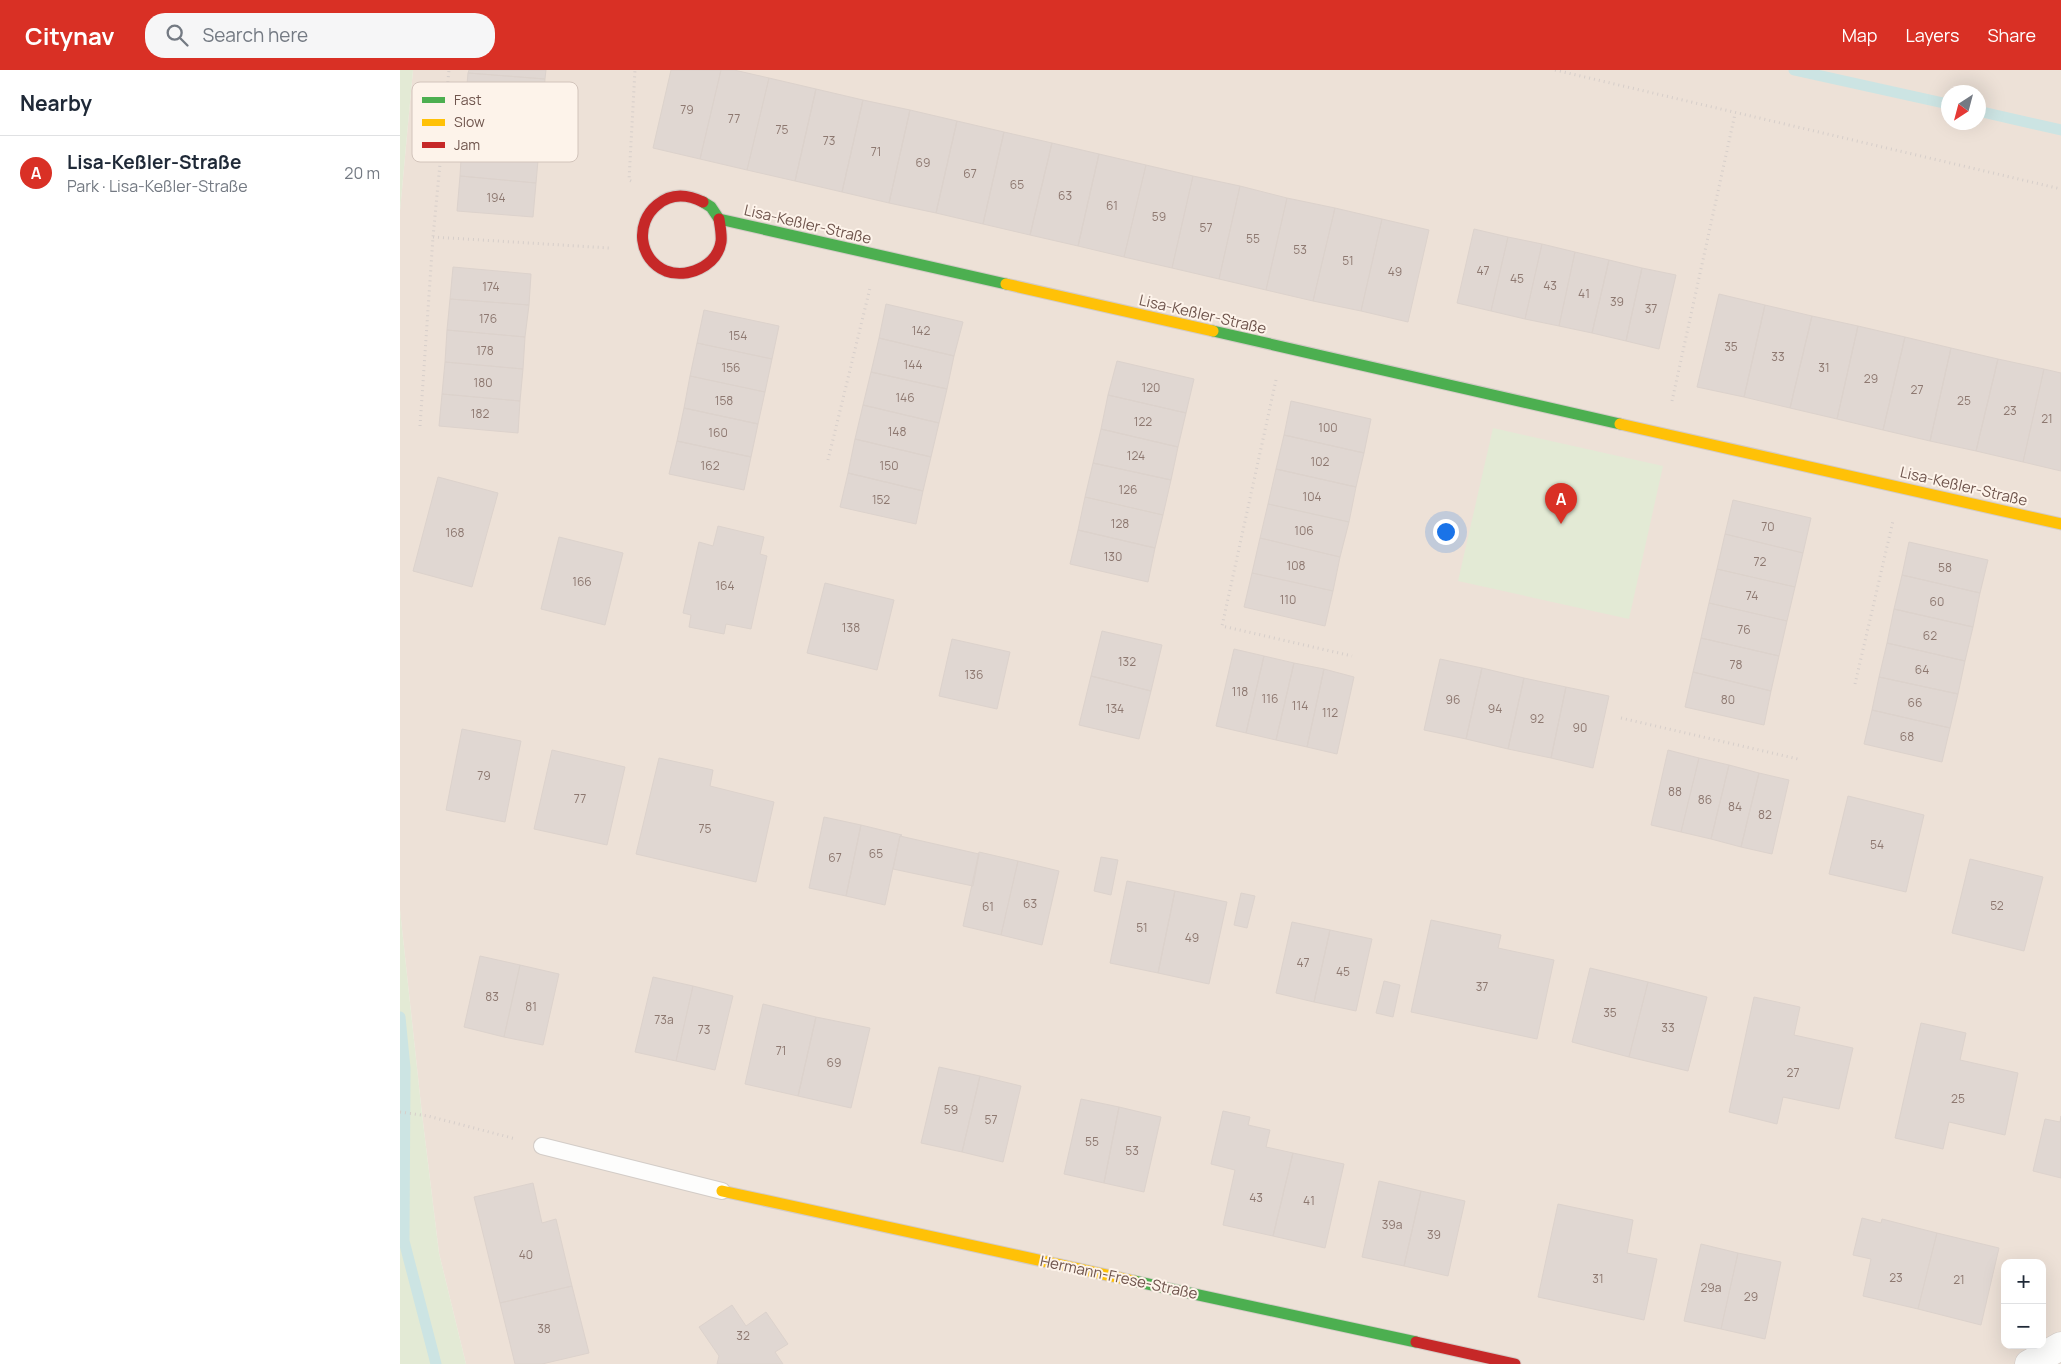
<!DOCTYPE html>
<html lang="en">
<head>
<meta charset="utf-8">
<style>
	body { margin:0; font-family:Manrope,sans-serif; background:#f6f6f7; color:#1f2937 }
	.controls { position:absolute; right:15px; bottom:15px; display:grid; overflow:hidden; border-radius:10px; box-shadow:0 5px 20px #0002 }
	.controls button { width:45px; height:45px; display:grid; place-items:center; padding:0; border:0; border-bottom:1px solid #e0e1e3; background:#fff; color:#1f2937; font:25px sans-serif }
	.compass { position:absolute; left:1541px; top:15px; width:45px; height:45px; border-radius:50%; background:#fff; box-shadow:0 5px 20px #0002; rotate:216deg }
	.you { position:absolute; left:1045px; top:461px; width:18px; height:18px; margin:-12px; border:4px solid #fff; border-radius:50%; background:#1a73e8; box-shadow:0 0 0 8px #1a73e833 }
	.badge { display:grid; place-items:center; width:32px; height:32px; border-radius:50%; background:#d93025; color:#fff; font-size:16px; font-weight:700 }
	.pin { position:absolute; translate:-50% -41px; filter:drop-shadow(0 1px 2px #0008) }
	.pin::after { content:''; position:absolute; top:26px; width:18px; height:15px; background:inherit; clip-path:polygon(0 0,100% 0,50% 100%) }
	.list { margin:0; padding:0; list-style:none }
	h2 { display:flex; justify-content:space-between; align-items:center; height:65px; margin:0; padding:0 20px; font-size:21px }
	h2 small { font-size:16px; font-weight:400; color:#747a83 }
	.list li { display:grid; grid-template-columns:32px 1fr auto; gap:15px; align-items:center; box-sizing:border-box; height:75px; padding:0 20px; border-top:1px solid #e0e1e3 }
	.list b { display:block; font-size:19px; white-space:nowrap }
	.list p { margin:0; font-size:16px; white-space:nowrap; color:#747a83 }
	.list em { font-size:16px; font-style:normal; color:#747a83 }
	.icon { flex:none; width:28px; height:28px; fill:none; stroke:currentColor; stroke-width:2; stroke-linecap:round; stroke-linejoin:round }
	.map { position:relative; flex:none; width:1661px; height:1294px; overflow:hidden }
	header { display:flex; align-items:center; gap:30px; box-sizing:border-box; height:70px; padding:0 25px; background:#d93025; color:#fff }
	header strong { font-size:24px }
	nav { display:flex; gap:28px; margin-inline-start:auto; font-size:18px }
	.search { width:350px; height:45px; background:#f6f6f7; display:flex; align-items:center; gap:12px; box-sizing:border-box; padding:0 18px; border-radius:20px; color:#747a83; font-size:19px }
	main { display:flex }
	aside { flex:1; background:#fff }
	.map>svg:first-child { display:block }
	.residential { fill:#ede1d7; fill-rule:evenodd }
	.green { fill:#e3ead5 }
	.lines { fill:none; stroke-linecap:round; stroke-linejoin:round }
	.stream { stroke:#cce4e3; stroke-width:11 }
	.building { fill:#e0d7d2; stroke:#dcd2cc }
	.lane-casing { stroke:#d3ccc7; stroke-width:18 }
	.street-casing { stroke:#d3ccc7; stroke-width:29 }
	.fast-casing { stroke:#d3cbc6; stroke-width:13 }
	.slow-casing { stroke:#d3cbc6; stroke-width:13 }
	.jam-casing { stroke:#d3cbc6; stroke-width:13 }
	.path { stroke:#d6ceca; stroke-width:3; stroke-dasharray:1 4; stroke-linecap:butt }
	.lane { stroke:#fdfdfc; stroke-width:16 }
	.street { stroke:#fdfdfc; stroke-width:28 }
	.fast { stroke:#4caf50; stroke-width:11 }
	.slow { stroke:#ffc107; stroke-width:11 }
	.jam { stroke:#c62828; stroke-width:11 }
	.labels { text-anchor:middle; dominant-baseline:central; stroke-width:4; stroke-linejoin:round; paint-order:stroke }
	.number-label { font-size:12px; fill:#8d7870 }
	.street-label { font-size:15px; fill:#6f554d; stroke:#fdf3ea }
	.key { fill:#fdf3ea; stroke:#d2c4bb; stroke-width:1 }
	.key-label { font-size:14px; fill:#6f554d }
</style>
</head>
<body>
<header>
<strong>Citynav</strong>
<div class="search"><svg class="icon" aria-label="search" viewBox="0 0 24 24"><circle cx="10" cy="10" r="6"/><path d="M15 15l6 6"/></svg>Search here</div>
<nav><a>Map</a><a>Layers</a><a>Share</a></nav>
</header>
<main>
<aside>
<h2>Nearby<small></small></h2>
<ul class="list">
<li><span class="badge">A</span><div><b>Lisa-Keßler-Straße</b><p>Park · Lisa-Keßler-Straße</p></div><em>20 m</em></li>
</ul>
</aside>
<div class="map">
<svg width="1661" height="1294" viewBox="0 0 1661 1294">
	<rect width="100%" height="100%" fill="#f4efe9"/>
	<!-- residential -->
	<path class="residential" d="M13,0h1648v1294h-1595l-27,-111 -17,-139 -22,-204v-699zM1548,22h30v30h-30zM1605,1193h37v82h-37z"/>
	<!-- green -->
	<path class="green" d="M0,0h13l-13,141z
		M1093,358l170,38 -34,153 -171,-38z
		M0,840l22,204 17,139 27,111h-66z"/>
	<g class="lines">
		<!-- stream -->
		<path class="stream" d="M1394,0l154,34
			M1578,41l83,19
			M0,947l5,51 -1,173 32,123"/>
	</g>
	<!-- building -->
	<path class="building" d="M69,0h77l-1,9 -77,-6z
		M271,0h50l-21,89 -47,-11z
		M321,0h13l35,8 -22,92 -47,-11z
		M68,3l77,6 -3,35 -77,-7z
		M369,8l47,11 -21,92 -48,-11z
		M416,19l47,11 -21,92 -47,-11z
		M463,30l47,10 -21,93 -47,-11z
		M510,40l47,11 -21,92 -47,-10z
		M557,51l47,11 -21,92 -47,-11z
		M604,62l48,11 -22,92 -47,-11z
		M62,72l77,7 -3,34 -76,-7z
		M652,73l47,11 -21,92 -48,-11z
		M699,84l47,11 -22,92 -46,-11z
		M746,95l47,11 -21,92 -48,-11z
		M60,106l76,7 -3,34 -76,-6z
		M793,106l47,10 -21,93 -47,-11z
		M840,116l47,12 -21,92 -47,-11z
		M887,128l48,10 -22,93 -47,-11z
		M935,138l47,11 -21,92 -48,-10z
		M982,149l47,11 -21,92 -47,-11z
		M1074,159l34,8 -17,74 -34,-8z
		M1108,167l34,7 -17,75 -34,-8z
		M1142,174l33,8 -16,74 -34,-7z
		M1175,182l34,8 -17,73 -33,-7z
		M1209,190l33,8 -16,73 -34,-8z
		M53,197l78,7 -2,31 -79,-6z
		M1242,198l34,7 -17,74 -33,-8z
		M1319,224l46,11 -21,92 -47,-10z
		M50,229l79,6 -4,32 -78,-7z
		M486,234l77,18 -9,34 -75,-18z
		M1365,235l47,11 -22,92 -46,-11z
		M304,240l75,16 -7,33 -75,-16z
		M1412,246l46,10 -21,93 -47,-11z
		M1458,256l47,11 -22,93 -46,-11z
		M47,260l78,7 -2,32 -78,-7z
		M1505,267l46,11 -21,93 -47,-11z
		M479,268l75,18 -7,33 -76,-17z
		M297,273l75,16 -7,33 -75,-16z
		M1551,278l47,11 -22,92 -46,-10z
		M1598,289l46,10 -21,93 -47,-11z
		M717,291l77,18 -8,34 -78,-18z
		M45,292l78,7 -3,32 -78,-7z
		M1644,299l17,4v98l-38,-9z
		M471,302l76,17 -8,34 -76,-18z
		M290,306l75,16 -7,32 -74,-16z
		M42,324l78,7 -2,32 -79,-7z
		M708,325l78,18 -8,34 -77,-18z
		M891,331l80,18 -7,34 -80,-18z
		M463,335l76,18 -8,34 -76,-18z
		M284,338l74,16 -7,33 -74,-16z
		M701,359l77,18 -7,33 -78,-17z
		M884,365l80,18 -8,34 -80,-18z
		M455,369l76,18 -8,34 -75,-18z
		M277,371l74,16 -7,33 -75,-16z
		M693,393l78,17 -8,35 -78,-18z
		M876,399l80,18 -7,35 -81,-18z
		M448,403l75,18 -7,33 -76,-17z
		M38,407l60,16 -26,94 -59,-16z
		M685,427l78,18 -8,33 -77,-18z
		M1333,430l78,18 -8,35 -78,-19z
		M868,434l81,18 -9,35 -80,-19z
		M318,456l46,11 -4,17 7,2 -16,73 -25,-5 -2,10 -35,-7 2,-12 -8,-2 16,-71 14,4z
		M678,460l77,18 -7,34 -78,-18z
		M1325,464l78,19 -8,34 -78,-18z
		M159,467l64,16 -18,72 -64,-16z
		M860,468l80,19 -7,34 -81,-18z
		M1509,472l79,18 -8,33 -78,-18z
		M1317,499l78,18 -8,34 -78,-18z
		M852,503l81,18 -8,35 -81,-19z
		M1502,505l78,18 -7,34 -79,-18z
		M425,513l69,17 -17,70 -70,-17z
		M1309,533l78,18 -8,35 -78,-18z
		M1494,539l79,18 -8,34 -78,-18z
		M702,561l60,14 -11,46 -60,-15z
		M1301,568l78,18 -8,35 -78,-19z
		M552,569l58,13 -13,57 -58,-13z
		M1487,573l78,18 -7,33 -79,-17z
		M834,579l30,7 -18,77 -30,-7z
		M864,586l30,7 -18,77 -30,-7z
		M1040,589l42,9 -16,71 -42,-9z
		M894,593l30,6 -17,78 -31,-7z
		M1082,598l42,10 -16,71 -42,-10z
		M924,599l30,8 -17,77 -30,-7z
		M1293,602l78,19 -7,34 -79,-18z
		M691,606l60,15 -12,48 -60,-14z
		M1479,607l79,17 -8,34 -78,-18z
		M1124,608l42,9 -15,71 -43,-9z
		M1166,617l43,9 -16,72 -42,-10z
		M1472,640l78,18 -8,34 -78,-18z
		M62,659l59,12 -16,81 -59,-12z
		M152,680l73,17 -18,78 -73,-16z
		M1268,680l31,8 -18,74 -30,-7z
		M259,688l54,12 -3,16 64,16 -18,80 -120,-28z
		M1299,688l30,7 -18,74 -30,-7z
		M1329,695l30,8 -18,74 -30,-8z
		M1359,703l30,7 -17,74 -31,-7z
		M1448,726l76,19 -18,77 -77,-18z
		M424,747l37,8 -15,71 -37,-8z
		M461,755l41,10 -2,1 -15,69 -39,-9z
		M500,766l79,18 -6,32 -80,-17z
		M579,782l39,9 -17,74 -38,-9z
		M701,787l17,3 -7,35 -17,-4z
		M1570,789l73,18 -19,74 -72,-18z
		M618,791l41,10 -17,74 -41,-10z
		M727,811l48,10 -17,82 -48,-10z
		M775,821l52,11 -18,82 -51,-11z
		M841,823l14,3 -8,32 -13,-3z
		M1031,850l70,15 -3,13 56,12 -17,79 -126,-27z
		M892,852l38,8 -16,72 -38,-9z
		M930,860l42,9 -16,72 -42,-9z
		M80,886l40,9 -16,72 -40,-10z
		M120,895l39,9 -16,71 -39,-8z
		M1190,898l58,14 -19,75 -57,-15z
		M253,907l40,9 -17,75 -41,-9z
		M984,911l16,4 -7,32 -17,-4z
		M1248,912l59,15 -19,74 -59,-14z
		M293,916l40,10 -18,74 -39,-9z
		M1354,927l46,10 -6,28 59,13 -14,61 -56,-12 -6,27 -48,-12z
		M363,934l53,13 -18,79 -53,-12z
		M416,947l54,11 -19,80 -53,-12z
		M1521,953l45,10 -6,27 58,13 -13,62 -56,-13 -6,27 -48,-11z
		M539,997l41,9 -18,76 -41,-9z
		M580,1006l41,10 -18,76 -41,-10z
		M681,1029l38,8 -15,76 -40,-9z
		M719,1037l42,10 -17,75 -40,-9z
		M823,1041l27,6 -2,8 22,5 -4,17 27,6 -20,83 -50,-11 12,-55 -24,-6z
		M1661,1046v62l-28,-7 12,-52 15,3z
		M893,1083l51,11 -19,84 -52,-12z
		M979,1111l42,10 -17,75 -42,-9z
		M133,1113l9,40 14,-4 16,67 -72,17 -26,-106z
		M1021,1121l44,10 -17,75 -44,-10z
		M1158,1134l75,16 -6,33 30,6 -13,61 -106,-23z
		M1462,1148l19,5 1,-4 55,14 -19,76 -55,-13 8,-37 -18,-4z
		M1537,1163l62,15 -18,77 -63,-16z
		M1301,1174l37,9 -17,76 -37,-8z
		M1338,1183l43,9 -16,77 -44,-10z
		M172,1216l17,67 -47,11h-27l-15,-61z
		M332,1235l14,21 20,-14 22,32 -13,8 8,12h-66l2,-8 -20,-29z"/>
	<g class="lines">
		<defs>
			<path id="lane" d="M142,1076l180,45"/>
			<path id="street" d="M1629,1294l32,-18"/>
			<path id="fast" d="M303,132l8,5 8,12 287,65
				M813,261l407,93
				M734,1211l282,61"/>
			<path id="slow" d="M606,214l207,47
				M1220,354l441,100
				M322,1121l412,90"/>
			<path id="jam" d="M303,132c-16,-8 -32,-9 -46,3 -22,18 -19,54 9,66 21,8 51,-5 55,-29 1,-7 -1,-16 -2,-23
				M1016,1272l99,22"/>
		</defs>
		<!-- lane casing -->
		<use href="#lane" class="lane-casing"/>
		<!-- street casing -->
		<use href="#street" class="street-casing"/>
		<!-- fast casing -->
		<use href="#fast" class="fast-casing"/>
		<!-- slow casing -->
		<use href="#slow" class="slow-casing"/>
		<!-- jam casing -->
		<use href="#jam" class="jam-casing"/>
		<!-- path -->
		<path class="path" d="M1155,0l506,119
			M231,111l-2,-1 6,-110
			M33,167l176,11
			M876,310l-54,246 130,30
			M1272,331l63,-287
			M20,356l13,-189 16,-167
			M428,390l42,-172
			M1455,614l38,-163
			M1221,648l177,41
			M0,1042l28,4 88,23"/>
		<!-- lane -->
		<use href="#lane" class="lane"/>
		<!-- street -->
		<use href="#street" class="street"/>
		<!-- fast -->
		<use href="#fast" class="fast"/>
		<!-- slow -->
		<use href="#slow" class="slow"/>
		<!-- jam -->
		<use href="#jam" class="jam"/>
	</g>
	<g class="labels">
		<!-- number labels -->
		<g class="number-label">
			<text x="287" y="39">79</text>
			<text x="334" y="48">77</text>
			<text x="382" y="59">75</text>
			<text x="429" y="70">73</text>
			<text x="476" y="81">71</text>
			<text x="523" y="92">69</text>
			<text x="570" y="103">67</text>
			<text x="617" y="114">65</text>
			<text x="665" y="125">63</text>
			<text x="96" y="127">194</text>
			<text x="712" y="135">61</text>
			<text x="759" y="146">59</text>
			<text x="806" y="157">57</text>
			<text x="853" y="168">55</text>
			<text x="900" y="179">53</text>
			<text x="948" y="190">51</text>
			<text x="1083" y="200">47</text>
			<text x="995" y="201">49</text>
			<text x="1117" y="208">45</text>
			<text x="1150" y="215">43</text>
			<text x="91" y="216">174</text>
			<text x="1184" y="223">41</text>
			<text x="1217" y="231">39</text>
			<text x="1251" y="238">37</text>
			<text x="88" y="248">176</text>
			<text x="521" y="260">142</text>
			<text x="338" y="265">154</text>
			<text x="1331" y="276">35</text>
			<text x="85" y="280">178</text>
			<text x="1378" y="286">33</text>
			<text x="513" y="294">144</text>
			<text x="331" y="297">156</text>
			<text x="1424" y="297">31</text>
			<text x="1471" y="308">29</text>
			<text x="83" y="312">180</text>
			<text x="751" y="317">120</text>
			<text x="1517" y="319">27</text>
			<text x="505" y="327">146</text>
			<text x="324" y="330">158</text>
			<text x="1564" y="330">25</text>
			<text x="1610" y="340">23</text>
			<text x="80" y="343">182</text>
			<text x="1647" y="348">21</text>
			<text x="743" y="351">122</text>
			<text x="928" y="357">100</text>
			<text x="497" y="361">148</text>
			<text x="318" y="362">160</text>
			<text x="736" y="385">124</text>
			<text x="920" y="391">102</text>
			<text x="310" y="395">162</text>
			<text x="489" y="395">150</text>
			<text x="728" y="419">126</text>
			<text x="912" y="426">104</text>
			<text x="481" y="429">152</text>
			<text x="720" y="453">128</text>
			<text x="1368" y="456">70</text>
			<text x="904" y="460">106</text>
			<text x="55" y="462">168</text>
			<text x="713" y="486">130</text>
			<text x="1360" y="491">72</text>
			<text x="896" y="495">108</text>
			<text x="1545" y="497">58</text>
			<text x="182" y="511">166</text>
			<text x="325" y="515">164</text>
			<text x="1352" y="525">74</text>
			<text x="888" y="529">110</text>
			<text x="1537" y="531">60</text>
			<text x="451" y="557">138</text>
			<text x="1344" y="559">76</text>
			<text x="1530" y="565">62</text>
			<text x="727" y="591">132</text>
			<text x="1336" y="594">78</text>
			<text x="1522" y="599">64</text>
			<text x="574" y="604">136</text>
			<text x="840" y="621">118</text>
			<text x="870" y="628">116</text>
			<text x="1053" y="629">96</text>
			<text x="1328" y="629">80</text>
			<text x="1515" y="632">66</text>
			<text x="900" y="635">114</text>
			<text x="715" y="638">134</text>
			<text x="1095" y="638">94</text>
			<text x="930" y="642">112</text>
			<text x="1137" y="648">92</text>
			<text x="1180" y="657">90</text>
			<text x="1507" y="666">68</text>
			<text x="84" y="705">79</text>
			<text x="1275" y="721">88</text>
			<text x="180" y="728">77</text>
			<text x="1305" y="729">86</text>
			<text x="1335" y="736">84</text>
			<text x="1365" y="744">82</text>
			<text x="305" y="758">75</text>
			<text x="1477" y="774">54</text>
			<text x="476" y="783">65</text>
			<text x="435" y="787">67</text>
			<text x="630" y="833">63</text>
			<text x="1597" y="835">52</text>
			<text x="588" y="836">61</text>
			<text x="742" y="857">51</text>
			<text x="792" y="867">49</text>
			<text x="903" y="892">47</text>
			<text x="943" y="901">45</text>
			<text x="1082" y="916">37</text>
			<text x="92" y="926">83</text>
			<text x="131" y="936">81</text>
			<text x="1210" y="942">35</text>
			<text x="264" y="949">73a</text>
			<text x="1268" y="957">33</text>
			<text x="304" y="959">73</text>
			<text x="381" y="980">71</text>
			<text x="434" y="992">69</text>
			<text x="1393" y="1002">27</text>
			<text x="1558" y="1028">25</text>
			<text x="551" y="1039">59</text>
			<text x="591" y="1049">57</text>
			<text x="692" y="1071">55</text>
			<text x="732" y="1080">53</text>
			<text x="856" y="1127">43</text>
			<text x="909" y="1130">41</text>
			<text x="992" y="1154">39a</text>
			<text x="1034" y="1164">39</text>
			<text x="126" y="1184">40</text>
			<text x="1496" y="1207">23</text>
			<text x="1198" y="1208">31</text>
			<text x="1559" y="1209">21</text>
			<text x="1311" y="1217">29a</text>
			<text x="1351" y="1226">29</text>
			<text x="144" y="1258">38</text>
			<text x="343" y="1265">32</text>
		</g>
		<!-- street labels -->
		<g class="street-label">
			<text transform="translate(408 154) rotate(13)">Lisa-Keßler-Straße</text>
			<text transform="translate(803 244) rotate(13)">Lisa-Keßler-Straße</text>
			<text transform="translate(1564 416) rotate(13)">Lisa-Keßler-Straße</text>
			<text transform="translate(719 1207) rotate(12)">Hermann-Frese-Straße</text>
		</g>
	</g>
	<!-- legend -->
	<rect x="12" y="12" width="166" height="80" rx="8" class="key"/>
	<rect x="22" y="27" width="23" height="6" fill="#4caf50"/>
	<rect x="22" y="49" width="23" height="7" fill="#ffc107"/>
	<rect x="22" y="72" width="23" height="6" fill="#c62828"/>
	<g class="key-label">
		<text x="54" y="35">Fast</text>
		<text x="54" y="57">Slow</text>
		<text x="54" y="80">Jam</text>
	</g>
</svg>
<div class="controls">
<button>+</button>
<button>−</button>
</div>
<svg class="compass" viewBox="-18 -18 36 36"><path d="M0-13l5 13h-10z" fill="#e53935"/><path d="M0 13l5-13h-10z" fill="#747a83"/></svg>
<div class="you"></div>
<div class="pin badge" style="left:1161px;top:454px">A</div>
</div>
</main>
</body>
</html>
